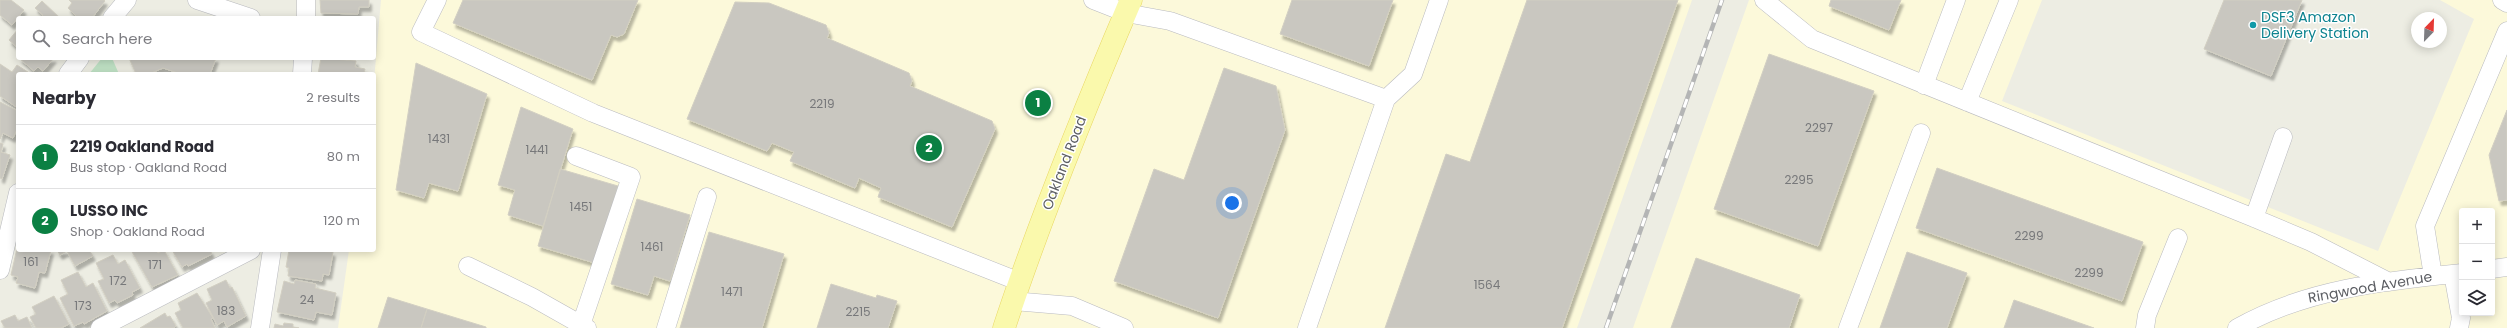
<!DOCTYPE html>
<html lang="en">
<head>
<meta charset="utf-8">
<style>
	body { margin:0; font-family:Poppins,sans-serif; background:#f2f2f3; color:#2b2b33 }
	.controls { position:absolute; right:12px; bottom:12px; display:grid; overflow:hidden; border-radius:4px; box-shadow:0 2px 10px #0003 }
	.controls button { width:36px; height:36px; display:grid; place-items:center; padding:0; border:0; border-bottom:1px solid #e1e1e2; background:#fff; color:#2b2b33; font:20px sans-serif }
	.compass { position:absolute; left:2411px; top:12px; width:36px; height:36px; border-radius:50%; background:#fff; box-shadow:0 2px 10px #0003; rotate:23deg }
	.you { position:absolute; left:1232px; top:203px; width:14px; height:14px; margin:-10px; border:3px solid #fff; border-radius:50%; background:#1a73e8; box-shadow:0 0 0 6px #1a73e833 }
	.badge { display:grid; place-items:center; width:26px; height:26px; border-radius:50%; background:#0b8043; color:#fff; font-size:13px; font-weight:700 }
	.pin { position:absolute; translate:-50% -50%; border:2px solid #fff; box-shadow:0 1px 4px #0006 }
	.list { margin:0; padding:0; list-style:none }
	h2 { display:flex; justify-content:space-between; align-items:center; height:52px; margin:0; padding:0 16px; font-size:17px }
	h2 small { font-size:13px; font-weight:400; color:#7c7c81 }
	.list li { display:grid; grid-template-columns:26px 1fr auto; gap:12px; align-items:center; box-sizing:border-box; height:64px; padding:0 16px; border-top:1px solid #e1e1e2 }
	.list b { display:block; font-size:15px; white-space:nowrap }
	.list p { margin:0; font-size:13px; white-space:nowrap; color:#7c7c81 }
	.list em { font-size:13px; font-style:normal; color:#7c7c81 }
	.icon { flex:none; width:22px; height:22px; fill:none; stroke:currentColor; stroke-width:2; stroke-linecap:round; stroke-linejoin:round }
	.map { position:relative; flex:none; width:2507px; height:328px; overflow:hidden }
	.search { position:absolute; background:#fff; box-shadow:0 2px 10px #0003; left:16px; top:16px; width:360px; height:44px; display:flex; align-items:center; gap:10px; box-sizing:border-box; padding:0 14px; border-radius:4px; color:#7c7c81; font-size:15px }
	.panel { position:absolute; background:#fff; box-shadow:0 2px 10px #0003; left:16px; top:72px; width:360px; height:180px; border-radius:4px }
	.map>svg:first-child { display:block }
	.commercial { fill:#fcf9da; fill-rule:evenodd }
	.green { fill:#c1e3c6 }
	.building { fill:#c9c7c0; stroke:#d2cfc2; filter:url(#shadow) }
	.lines { fill:none; stroke-linecap:round; stroke-linejoin:round }
	.minor-casing { stroke:#b9babf; stroke-width:19 }
	.major-casing { stroke:#e9d761; stroke-width:23 }
	.minor { stroke:#fff; stroke-width:18 }
	.major { stroke:#faf9ac; stroke-width:22 }
	.rail-casing { stroke:#b4b5b5; stroke-width:4.5 }
	.rail { stroke:#fff; stroke-width:3; stroke-dasharray:9; stroke-linecap:butt }
	.culture-dot { fill:#0f9aa8; stroke:#fff; stroke-width:1.5 }
	.labels { text-anchor:middle; dominant-baseline:central; stroke-width:3; stroke-linejoin:round; paint-order:stroke }
	.number-label { font-size:12px; fill:#77787a }
	.culture-label { font-size:14px; fill:#0d838f; stroke:#fff; text-anchor:start }
	.street-label { font-size:14px; fill:#5c5e63; stroke:#fff }
</style>
</head>
<body>
<div class="map">
<svg width="2507" height="328" viewBox="0 0 2507 328">
	<defs>
		<filter id="shadow"><feDropShadow dx="2.5" dy="4.5" stdDeviation="1" flood-color="#0004"/></filter>
	</defs>
	<rect width="100%" height="100%" fill="#edede3"/>
	<!-- commercial -->
	<path class="commercial" d="M381,0h1311l-115,328h-1239l11,-78h25v-169z
		M1749,0h293l-40,101 376,150 96,-232 -34,-19h67v328h-874zM2462,211h30v102h-30z"/>
	<!-- green -->
	<path class="green" d="M102,58h10l7,16h-30z"/>
	<!-- building -->
	<path class="building" d="M0,0h11l13,10 -12,15 -12,-10z
		M69,0h35l1,1 -13,17h-14l-10,-10 4,-5z
		M320,0h49v7h-10l-1,7 -37,-1z
		M463,0h175l-14,34 -7,3 -6,-2 -19,45 -139,-57z
		M1292,0h101l-24,66 -89,-32z
		M1527,0h151l-116,328h-177l61,-174 24,8z
		M1831,0h70l-12,30 -60,-24z
		M2224,0h78l-31,76 -67,-27z
		M42,1l18,17h-20l3,-3 -8,-7z
		M735,2l34,1 57,22 3,8 -2,5 82,35 3,8 -2,5 82,35 3,8 -43,98 -74,-30 3,-9 -22,-10 -4,10 -65,-27 4,-9 -22,-9 -5,8 -80,-32z
		M18,29v19l-9,-8z
		M1769,54l105,37 -56,155 -104,-37z
		M19,58h35l-11,13 -5,-4 -4,4z
		M129,58h87l-6,16h-29l-18,-6 -14,6h-13z
		M321,58l35,3 -1,6 10,2 -1,5h-46z
		M416,63l71,31 -29,97 -29,-8 -5,15 -28,-8z
		M0,64l12,8 5,-7 14,9h-13v34l-18,-12z
		M1224,68l52,18 9,44 -67,188 -104,-37 40,-112 30,11z
		M0,102l18,9v16l-5,11 -10,-5 -3,6z
		M521,107l52,22 -30,97 -35,-11 7,-25 -17,-5z
		M2507,110v90l-8,1 -10,-46z
		M0,143l3,1 -2,8 9,3 -8,24 -2,-1z
		M1937,168l206,74 -21,59 -206,-73z
		M560,169l58,17 -23,77 -57,-17z
		M637,199l53,16 -20,66 -16,-5 -6,19 -37,-11z
		M709,232l75,22 -22,74h-82z
		M18,244v6h33l-6,23 -6,-1 -4,16 -19,-5 2,-6 -7,-2z
		M57,250h32l4,6 -18,10 -8,-15 -7,4z
		M131,250h25l2,3 6,-3 14,25 -26,12z
		M172,250h38l2,4 -24,12 -1,-2 -5,3z
		M289,250l44,2 -4,23 -6,-1 -1,7 -34,-5 1,-8 -3,-1z
		M1907,252l60,21 -20,55h-67z
		M113,255l5,9 7,-4 15,28 -8,4 1,3 -16,8 -2,-3 -6,3 -11,-22 6,-2 -8,-16z
		M1696,258l104,37 -11,33h-118z
		M78,272l8,15 7,-4 14,28 -23,13 -1,-2 -9,4 -14,-28 8,-4 -7,-14z
		M226,280l4,8 2,-1 14,29 -19,11 -3,-6 -7,4 -11,-22 6,-3 -5,-11z
		M295,280l21,4 -1,4 21,5 -4,22 -16,-3 -2,8 -37,-8 7,-31 10,3z
		M831,284l45,14 1,-3 20,6 -9,27h-71z
		M197,293l16,25 -2,1 4,9h-32l-8,-15 6,-3 -3,-7z
		M54,296l15,28 -8,4h-25l-6,-11 6,-3 -4,-7z
		M388,297l39,12 -6,19h-43z
		M2014,300l80,28h-90z
		M427,309l59,18v1h-65z
		M165,313l2,4 3,-1 6,10 -2,2h-34z
		M15,315l3,6 9,-4 5,11h-27l-4,-7z
		M284,323l9,1v3l6,1h-25l1,-4 8,2z"/>
	<g class="lines">
		<defs>
			<path id="minor" d="M197,0l54,18
				M437,0l-16,32 172,81 427,169
				M1093,0l33,13 44,8 216,78
				M1764,0l48,39 442,179 57,24 78,40
				M2502,0l5,3
				M112,18l15,-18
				M306,18v-18
				M68,74l12,-16
				M302,74l1,-16
				M1924,85l32,-85
				M1967,102l42,-102
				M576,156l55,21 -50,148
				M2254,218l29,-81
				M468,266l64,31 55,31
				M2492,269l15,-2
				M0,270l18,-77
				M2453,274l8,44 -2,10
				M2433,276l-8,-50 82,-195
				M1014,301l58,5 52,22
				M100,328l151,-78
				M260,328l12,-78
				M666,328l41,-131
				M1307,328l79,-229 27,-25 26,-74
				M1848,328l73,-195
				M2145,328l2,-13 31,-77
				M2237,328c69,-39 147,-47 225,-55"/>
			<path id="major" d="M1004,328c37,-112 81,-220 127,-328"/>
		</defs>
		<!-- minor casing -->
		<use href="#minor" class="minor-casing"/>
		<!-- major casing -->
		<use href="#major" class="major-casing"/>
		<!-- minor -->
		<use href="#minor" class="minor"/>
		<!-- major -->
		<use href="#major" class="major"/>
		<defs>
			<path id="rail" d="M1606,328l116,-328"/>
		</defs>
		<!-- rail casing -->
		<use href="#rail" class="rail-casing"/>
		<!-- rail -->
		<use href="#rail" class="rail"/>
	</g>
	<!-- markers -->
	<circle class="culture-dot" cx="2253" cy="25" r="4"/>
	<g class="labels">
		<!-- number labels -->
		<g class="number-label">
			<text x="822" y="103">2219</text>
			<text x="1819" y="127">2297</text>
			<text x="439" y="138">1431</text>
			<text x="537" y="149">1441</text>
			<text x="1799" y="179">2295</text>
			<text x="581" y="206">1451</text>
			<text x="2029" y="235">2299</text>
			<text x="652" y="246">1461</text>
			<text x="31" y="261">161</text>
			<text x="155" y="264">171</text>
			<text x="2089" y="272">2299</text>
			<text x="118" y="280">172</text>
			<text x="1487" y="284">1564</text>
			<text x="732" y="291">1471</text>
			<text x="307" y="299">24</text>
			<text x="83" y="305">173</text>
			<text x="226" y="310">183</text>
			<text x="858" y="311">2215</text>
		</g>
		<!-- culture labels -->
		<g class="culture-label">
			<text x="2261" y="17">DSF3 Amazon<tspan x="2261" dy="16">Delivery Station</tspan></text>
		</g>
		<!-- street labels -->
		<g class="street-label">
			<text transform="translate(1064 163) rotate(-69)">Oakland Road</text>
			<text transform="translate(2370 287) rotate(-10)">Ringwood Avenue</text>
		</g>
	</g>
</svg>
<div class="controls">
<button>+</button>
<button>−</button>
<button><svg class="icon" aria-label="layers" viewBox="0 0 24 24"><path d="M12 4l9 5-9 5-9-5zM3 14l9 5 9-5"/></svg></button>
</div>
<svg class="compass" viewBox="-18 -18 36 36"><path d="M0-13l5 13h-10z" fill="#e53935"/><path d="M0 13l5-13h-10z" fill="#7c7c81"/></svg>
<div class="you"></div>
<div class="pin badge" style="left:1038px;top:103px">1</div>
<div class="pin badge" style="left:929px;top:148px">2</div>
<div class="search"><svg class="icon" aria-label="search" viewBox="0 0 24 24"><circle cx="10" cy="10" r="6"/><path d="M15 15l6 6"/></svg>Search here</div>
<section class="panel">
<h2>Nearby<small>2 results</small></h2>
<ul class="list">
<li><span class="badge">1</span><div><b>2219 Oakland Road</b><p>Bus stop · Oakland Road</p></div><em>80 m</em></li>
<li><span class="badge">2</span><div><b>LUSSO INC</b><p>Shop · Oakland Road</p></div><em>120 m</em></li>
</ul>
</section>
</div>
</body>
</html>
